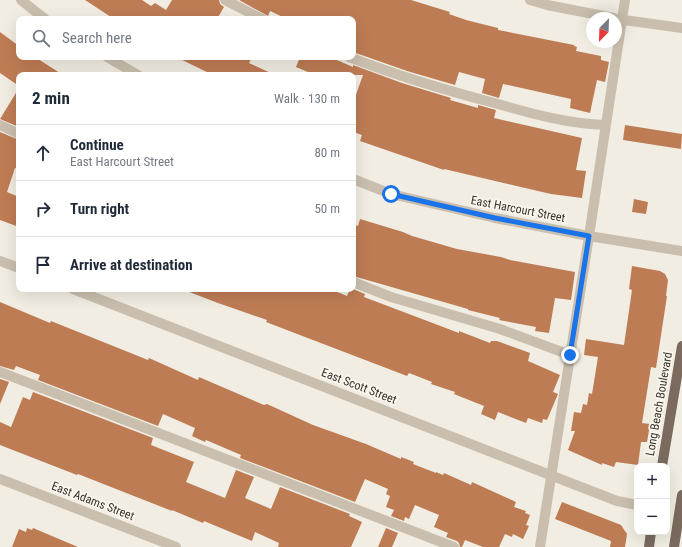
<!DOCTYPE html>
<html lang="en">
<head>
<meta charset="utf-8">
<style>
	body { margin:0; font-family:"Roboto Condensed",sans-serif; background:#f6f6f7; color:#1f2937 }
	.controls { position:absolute; right:12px; bottom:12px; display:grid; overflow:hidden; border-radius:8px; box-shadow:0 4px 16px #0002 }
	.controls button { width:36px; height:36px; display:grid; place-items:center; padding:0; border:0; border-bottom:1px solid #e0e1e3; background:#fff; color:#1f2937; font:20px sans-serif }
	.compass { position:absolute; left:586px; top:12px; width:36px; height:36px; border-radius:50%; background:#fff; box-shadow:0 4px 16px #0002; rotate:203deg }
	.stop { position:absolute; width:12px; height:12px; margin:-9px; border:3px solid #1a73e8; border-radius:50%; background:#fff }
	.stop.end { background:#1a73e8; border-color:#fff; box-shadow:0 1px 4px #0008 }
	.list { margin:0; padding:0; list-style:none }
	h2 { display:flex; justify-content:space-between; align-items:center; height:52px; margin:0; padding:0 16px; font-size:17px }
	h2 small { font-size:13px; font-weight:400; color:#747a83 }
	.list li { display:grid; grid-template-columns:26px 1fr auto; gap:12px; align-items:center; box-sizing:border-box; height:56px; padding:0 16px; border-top:1px solid #e0e1e3 }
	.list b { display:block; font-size:15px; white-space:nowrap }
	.list p { margin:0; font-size:13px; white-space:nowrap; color:#747a83 }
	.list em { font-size:13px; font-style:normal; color:#747a83 }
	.icon { flex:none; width:22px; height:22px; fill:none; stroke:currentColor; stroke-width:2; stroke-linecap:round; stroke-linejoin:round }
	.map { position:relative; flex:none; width:682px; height:547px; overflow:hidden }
	.search { position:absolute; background:#fff; box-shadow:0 4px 16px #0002; left:16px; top:16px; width:340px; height:44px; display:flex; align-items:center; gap:10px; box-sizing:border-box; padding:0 14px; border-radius:8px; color:#747a83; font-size:15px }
	.panel { position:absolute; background:#fff; box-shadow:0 4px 16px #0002; left:16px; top:72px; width:340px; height:220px; border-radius:8px }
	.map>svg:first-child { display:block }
	.building { fill:#be7c54 }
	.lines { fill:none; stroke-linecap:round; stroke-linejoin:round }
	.minor { stroke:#cabfae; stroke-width:10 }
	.major { stroke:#7a6b5e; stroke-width:10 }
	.route { stroke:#1a73e8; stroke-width:5 }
	.labels { text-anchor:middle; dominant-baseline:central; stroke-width:3.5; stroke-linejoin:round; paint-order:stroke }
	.street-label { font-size:12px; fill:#39322c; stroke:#faf6ee }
</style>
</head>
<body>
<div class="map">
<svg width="682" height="547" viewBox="0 0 682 547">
	<rect width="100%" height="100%" fill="#f2ede2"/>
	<!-- building -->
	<path class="building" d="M85,0h57l9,6 4,-3 11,7 6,-10h47l1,4 4,3 -7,12h-103z
		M239,0h172l39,12 -1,2 17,6 32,8v2l76,15v1l3,1 -1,4 25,5v4l8,2 -4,20 -8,-2 -7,33 -20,-5 1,-9 -68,-15 -4,14 -17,-5 3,-14 -26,-7 -4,13 -48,-14 -54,-19v-33h-66l-17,-8 -2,5z
		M0,32l19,14v11h16l28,18h-44v11l-19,-13z
		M176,57h76l-3,6 26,12h-62z
		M300,57h30l23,10v-2l49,18 49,15 -1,2 28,8v-3l18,5 -2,8 88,20 -6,32 10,1 -4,27 -31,-4 -107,-25v1l-84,-29 2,-6 -9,-3v-29l10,-28h-48l-19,-8z
		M19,88v39l-19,-8z
		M625,125l57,9 -1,15 -58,-9z
		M0,132l19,8v30l-4,-2 -8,24 12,5v30l-19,-7z
		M634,199l14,3 -2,12 -14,-2z
		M360,219l43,13 9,4 45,13 44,8 9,3 65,12 -4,28 -16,-2 -6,35 -14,-2 1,-4 -37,-7 1,-2 -32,-8v-1l-115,-33v-52l5,2z
		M632,266l28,5 5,3 3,6 -2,16h1l-11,72 -5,-1 -9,56 8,1 -3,18h-6l-3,23 -22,-3 -2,5 -12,-4v2l-34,-15 7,-19h-4l3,-19 7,1 2,-9 4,1 2,-12 3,1 6,-37 -14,-2 2,-16 38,6 8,-55 -3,-1z
		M184,289h146l17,7 3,-7h3l12,5 -1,3 95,36v-2l31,12 1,-2h6l33,12 -2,8 32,14 -7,17 5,2 -11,26 -4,-1 -1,4 -14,-5 -2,5 -28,-11 -3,8 -14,-6 3,-8 -30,-12 1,-2 -24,-8 1,-2 -23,-9 -2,3 -115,-44 -26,-10 1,-2 -49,-17 -34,-13z
		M0,302l50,21 1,-2 97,39 1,-2 49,22 1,-3 65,28 3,-1 46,21 53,19 35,15v-2l13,5 -1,2 23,9v-1l7,3 1,-2 27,12 1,-3 44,20 -2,5 12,4 -1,2 5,2 -4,10 3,1 -6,13 -10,-5 -1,3 -7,-3 -6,13h-16l-18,-7 -3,7h-2l-1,-4 -2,-2 -11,-4 2,-4 -14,-6 5,-12 -24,-10 -6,14 -4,-2 -1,4 -13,-5 3,-6 -8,-3 4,-11 -4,-2 2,-5 -23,-10 -10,23 -115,-44 1,-3 -35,-15 -1,2 -13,-6 3,-8 -32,-14 -5,12 -120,-46 2,-5 -24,-9 -2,4 -14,-4z
		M0,379l9,3 -9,22z
		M33,392l120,46 -2,7 43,17 -8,20 39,16 11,-28 18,7 -9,21 26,11 9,-22 70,27 -1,2 13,6 -11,25h-73l1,-4 -24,-11 -3,9 -48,-20 -1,2 -31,-13v1l-94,-37 -1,1 -77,-30v-23l11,5 12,-30 7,3z
		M562,502l59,23 6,9 -2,13h-15l1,-6 -56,-22z
		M27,528l5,2 1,-2 45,19h-66l7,-18 7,3z
		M386,528l12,5 -6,14h-14z"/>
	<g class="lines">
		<!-- minor -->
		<path class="minor" d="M21,0l24,19
			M225,0l37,19
			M530,0l17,5 67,13
			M617,19l65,9
			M107,57l31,18
			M349,57c49,19 99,34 149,47 35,10 71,20 108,21
			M0,125l19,9
			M353,179l38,15 104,24 94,18 93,15
			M0,261l19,7
			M353,282l38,15 109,32 70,26
			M73,289l544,212 20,4
			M0,372l454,175
			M0,479l176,68
			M540,547l49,-311 36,-236"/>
		<!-- major -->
		<path class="major" d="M662,466l20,-120
			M649,547l2,-15
			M674,547l8,-52"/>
	</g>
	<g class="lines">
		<!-- route -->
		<path class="route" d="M391,194l104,24 94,18 -19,119"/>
	</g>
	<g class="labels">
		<!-- street labels -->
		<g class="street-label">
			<text transform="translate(518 209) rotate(11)">East Harcourt Street</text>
			<text transform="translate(359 386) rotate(21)">East Scott Street</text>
			<text transform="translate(659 404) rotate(-80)">Long Beach Boulevard</text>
			<text transform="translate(93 501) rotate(21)">East Adams Street</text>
		</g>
	</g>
</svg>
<div class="controls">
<button>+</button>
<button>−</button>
</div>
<svg class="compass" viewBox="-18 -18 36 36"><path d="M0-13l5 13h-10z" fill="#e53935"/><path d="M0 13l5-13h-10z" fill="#747a83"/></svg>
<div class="stop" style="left:391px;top:194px"></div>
<div class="stop end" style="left:570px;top:355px"></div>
<div class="search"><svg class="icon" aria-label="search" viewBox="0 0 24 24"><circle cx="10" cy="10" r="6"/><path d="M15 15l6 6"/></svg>Search here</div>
<section class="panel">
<h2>2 min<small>Walk · 130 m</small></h2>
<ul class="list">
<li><svg class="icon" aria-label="ahead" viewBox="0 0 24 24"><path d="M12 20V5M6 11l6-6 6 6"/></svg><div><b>Continue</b><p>East Harcourt Street</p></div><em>80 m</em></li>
<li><svg class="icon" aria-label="right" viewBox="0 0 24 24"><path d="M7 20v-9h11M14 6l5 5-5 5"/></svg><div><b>Turn right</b></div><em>50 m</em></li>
<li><svg class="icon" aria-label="arrive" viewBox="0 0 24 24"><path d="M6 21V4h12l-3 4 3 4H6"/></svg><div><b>Arrive at destination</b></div></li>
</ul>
</section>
</div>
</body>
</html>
